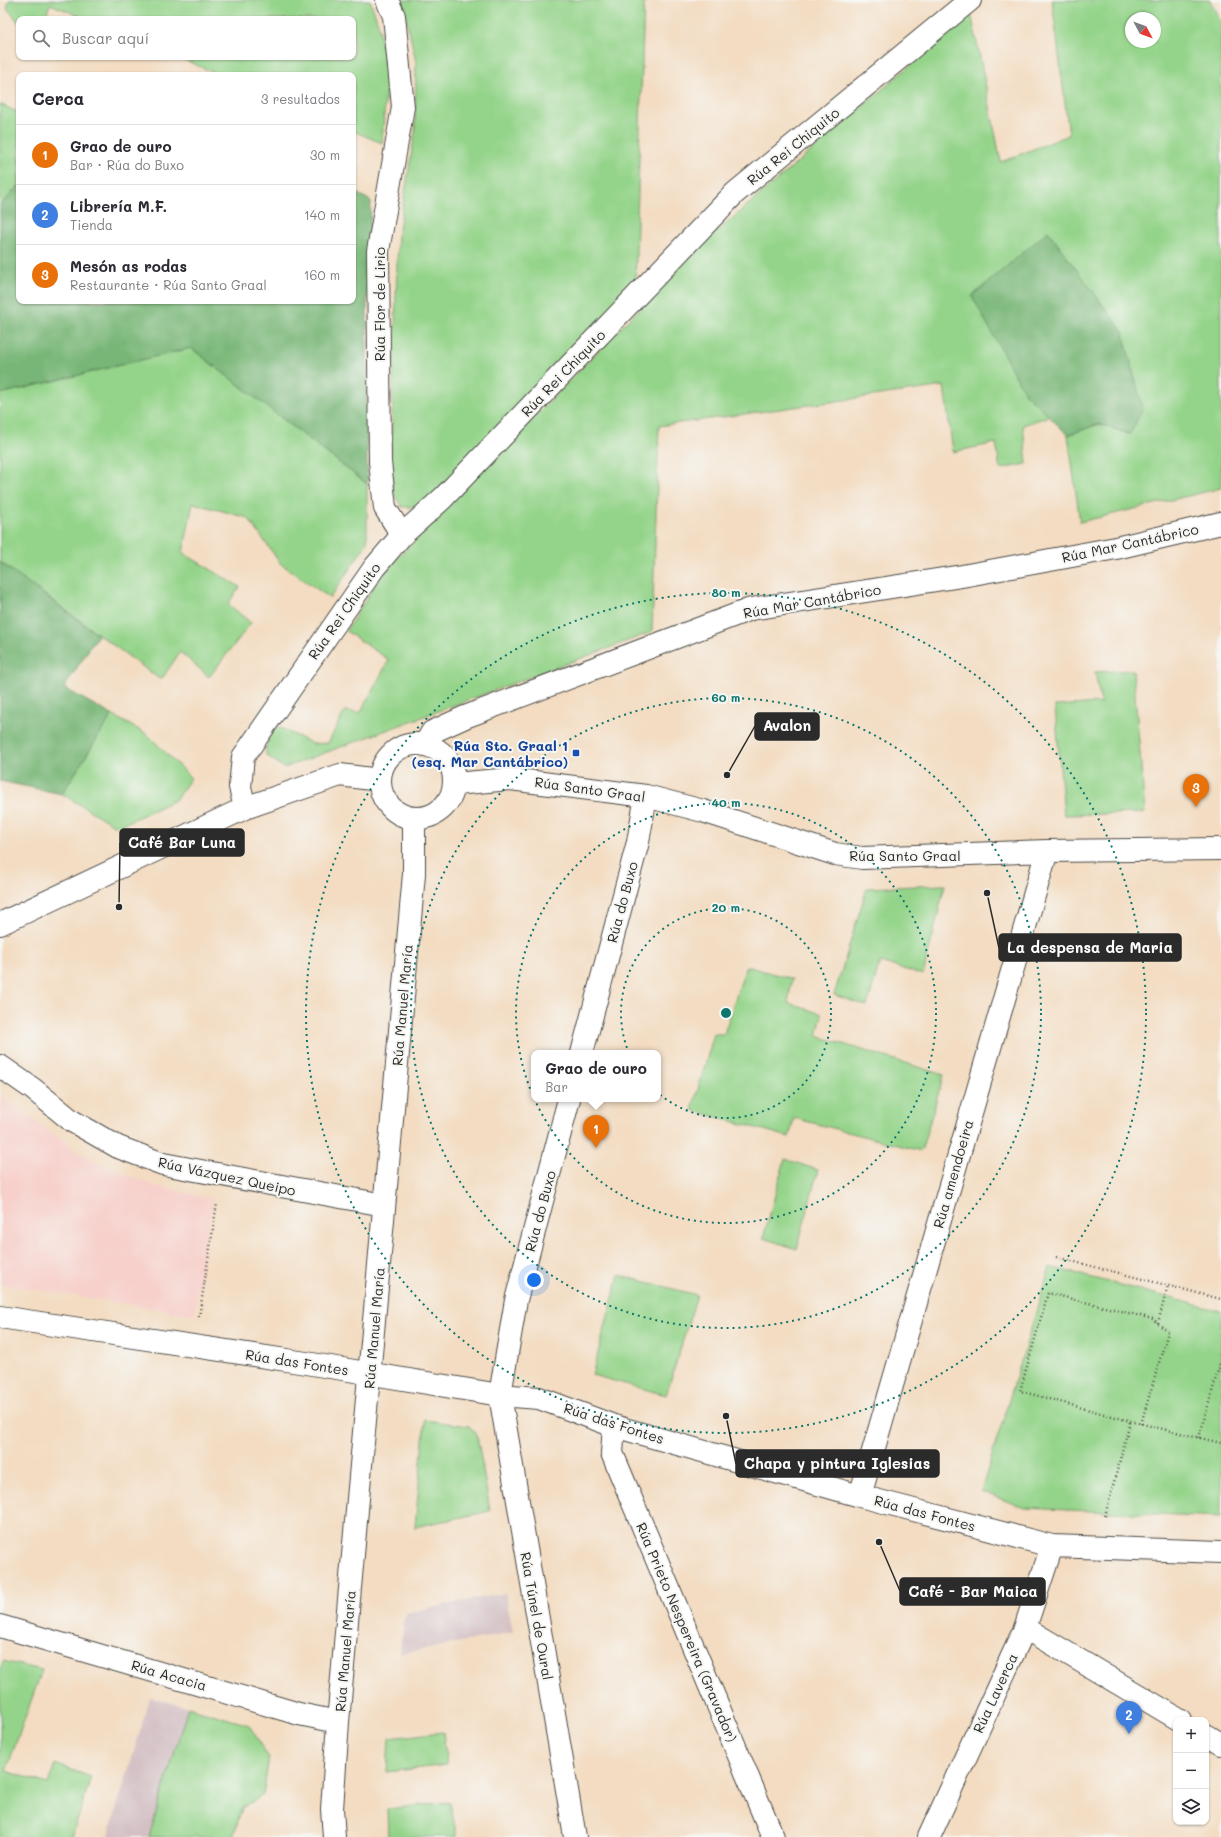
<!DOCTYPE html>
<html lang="es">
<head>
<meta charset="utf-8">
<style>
	body { margin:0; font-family:Mali,sans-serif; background:#f7f7f7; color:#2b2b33 }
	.controls { position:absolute; right:12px; bottom:12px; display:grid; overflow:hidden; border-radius:8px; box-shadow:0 1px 3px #0004 }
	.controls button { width:36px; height:36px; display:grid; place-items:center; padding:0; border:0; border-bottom:1px solid #e1e1e2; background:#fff; color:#2b2b33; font:20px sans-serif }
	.compass { position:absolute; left:1125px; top:12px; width:36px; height:36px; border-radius:50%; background:#fff; box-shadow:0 1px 3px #0004; rotate:131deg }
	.you { position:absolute; left:534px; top:1280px; width:14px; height:14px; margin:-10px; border:3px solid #fff; border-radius:50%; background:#1a73e8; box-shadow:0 0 0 6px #1a73e833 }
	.badge { display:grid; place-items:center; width:26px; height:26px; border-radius:50%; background:#1a73e8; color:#fff; font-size:13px; font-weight:700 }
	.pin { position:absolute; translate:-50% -33px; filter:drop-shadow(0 1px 2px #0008) }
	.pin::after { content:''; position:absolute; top:21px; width:14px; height:12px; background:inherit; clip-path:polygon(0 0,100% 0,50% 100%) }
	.popup { position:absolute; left:531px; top:1050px; width:130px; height:52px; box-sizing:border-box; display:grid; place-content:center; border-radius:8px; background:#fff; filter:drop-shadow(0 1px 3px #0005); font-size:13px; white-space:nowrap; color:#7c7c81 }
	.popup b { font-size:15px; color:#2b2b33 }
	.popup::after { content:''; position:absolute; left:50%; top:100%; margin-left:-8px; border:8px solid transparent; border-top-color:#fff }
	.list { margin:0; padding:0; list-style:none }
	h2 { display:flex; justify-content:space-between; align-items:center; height:52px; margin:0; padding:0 16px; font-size:17px }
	h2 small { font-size:13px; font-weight:400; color:#7c7c81 }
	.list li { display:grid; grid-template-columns:26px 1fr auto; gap:12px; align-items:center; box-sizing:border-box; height:60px; padding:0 16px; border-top:1px solid #e1e1e2 }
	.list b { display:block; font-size:15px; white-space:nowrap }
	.list p { margin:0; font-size:13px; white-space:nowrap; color:#7c7c81 }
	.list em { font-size:13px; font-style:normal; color:#7c7c81 }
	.icon { flex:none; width:22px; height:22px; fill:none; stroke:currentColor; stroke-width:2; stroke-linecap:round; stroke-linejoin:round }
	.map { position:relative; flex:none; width:1221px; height:1837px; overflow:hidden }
	.search { position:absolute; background:#fff; box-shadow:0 1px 3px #0004; left:16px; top:16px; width:340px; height:44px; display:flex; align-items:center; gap:10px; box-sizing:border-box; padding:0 14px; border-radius:8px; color:#7c7c81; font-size:15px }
	.panel { position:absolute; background:#fff; box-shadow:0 1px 3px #0004; left:16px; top:72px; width:340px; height:232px; border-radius:8px }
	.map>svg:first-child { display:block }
	.built { fill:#f7d0cb }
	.industrial { fill:#d2bec2 }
	.green { fill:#94d48a; stroke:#60805a; fill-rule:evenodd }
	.forest { fill:#77b676; stroke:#517050 }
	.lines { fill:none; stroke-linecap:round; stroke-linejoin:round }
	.minor-casing { stroke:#494642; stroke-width:24 }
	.path { stroke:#494642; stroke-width:2.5; stroke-dasharray:1 3; stroke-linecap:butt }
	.minor { stroke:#fff; stroke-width:22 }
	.ring { fill:none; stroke:#0f766e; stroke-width:2; stroke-dasharray:2 4 }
	.transit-dot { fill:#1a4fb4; stroke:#f6f6f2; stroke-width:1.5 }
	.labels { text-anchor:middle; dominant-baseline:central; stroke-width:4; stroke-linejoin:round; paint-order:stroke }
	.street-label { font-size:14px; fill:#2b2b2b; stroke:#f6f6f2 }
	.transit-label { font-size:14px; font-weight:bold; fill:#164399; stroke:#f6f6f2; text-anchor:end }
	.centre { fill:#0f766e; stroke:#f6f6f2; stroke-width:2 }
	.ring-label { font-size:12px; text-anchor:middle; font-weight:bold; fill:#0f766e; stroke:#f6f6f2; stroke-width:4; stroke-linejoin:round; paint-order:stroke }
	.leader { fill:none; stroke:#2b2b2b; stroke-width:1.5 }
	.callout-dot { fill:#2b2b2b; stroke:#f6f6f2; stroke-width:1.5 }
	.callout { fill:#2b2b2b; stroke:#2b2b2b; stroke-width:1.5 }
	.callout-label { font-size:15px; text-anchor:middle; font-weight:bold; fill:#fff }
</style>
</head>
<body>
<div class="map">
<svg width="1221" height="1837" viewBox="0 0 1221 1837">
	<rect width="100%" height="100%" fill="#f6f6f2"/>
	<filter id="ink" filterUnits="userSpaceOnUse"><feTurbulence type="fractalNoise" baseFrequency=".025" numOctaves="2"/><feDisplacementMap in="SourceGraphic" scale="8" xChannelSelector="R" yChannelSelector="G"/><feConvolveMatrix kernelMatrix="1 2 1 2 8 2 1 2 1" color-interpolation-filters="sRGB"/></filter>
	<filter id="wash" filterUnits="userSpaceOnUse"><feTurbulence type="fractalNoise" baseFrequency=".012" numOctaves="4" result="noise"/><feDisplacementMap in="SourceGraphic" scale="16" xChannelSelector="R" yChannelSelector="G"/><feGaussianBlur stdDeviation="0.9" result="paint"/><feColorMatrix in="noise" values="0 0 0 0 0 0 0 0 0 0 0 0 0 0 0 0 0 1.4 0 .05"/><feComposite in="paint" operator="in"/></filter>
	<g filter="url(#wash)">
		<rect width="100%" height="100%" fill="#f3dcc1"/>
		<!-- built -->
		<path class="built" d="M0,1096l78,56 24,13 53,21 58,13 -19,116 -194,-31z"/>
		<!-- industrial -->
		<path class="industrial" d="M505,1593l8,39 -114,22 7,-41z
			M150,1698l38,9 -39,130h-41z"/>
		<!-- green -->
		<path class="green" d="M9,0h361l8,23 9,50 -5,70 -29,-12v-56h-133l-43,-18h176v-38h-266l-37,-15 -5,15h-26v4l-12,-15z
			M399,0h245l-9,286 -204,212 -17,9h-12l-9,-14 -2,-39 7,-219 17,-103 1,-70 -11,-49z
			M1052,0h158l11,22v466l-141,34 -12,-87 31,-11 30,10 -105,-42 25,24 -26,9 4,39 -27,5 -4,-26 -43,9 -9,-66 -285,40 -7,206 -368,136 -18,-13c-1,-11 4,-20 9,-30l38,19 15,-1 17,-32 15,2 29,-53 -43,-29 36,-57 317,-327 272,-234 30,149 68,-27zM1131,18h24v24h-24z
			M0,104l19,9v72l-19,21z
			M191,348l176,136v59l-37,55 -49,-34 -33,-46 -55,-15 -10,50 57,34 -12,17 23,19 -42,54 -29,-25 -19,28 -161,-118v-168z
			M1133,670l12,143 -81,2 -9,-109 46,-3 -6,-31z
			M112,715l36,20 43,43 -16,22 -58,27 -55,-33z
			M945,885l-22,90 -43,-13 -13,44 -33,-11 33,-107z
			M746,966l46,13 -4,24 34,11 -5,22 127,39 -23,76 -127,-33 -5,19 -97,-27 22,-76h10z
			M785,1159l33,11 -21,79 -34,-11z
			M1050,1267l171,44v206l-197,-9 -43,-17z
			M619,1275l78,20 -31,100 -74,-20z
			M425,1420l44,6 8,9 13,76 -75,16z
			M3,1661l39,9 -36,101 42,13 7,-20 36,13 -19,60h-72v-168z
			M188,1707l61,18 20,33 -6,37 -21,13 -9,29h-84z
			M443,1732l4,33 -60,7 2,-34z
			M450,1802l7,35h-69l-1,-28z"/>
		<!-- forest -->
		<path class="forest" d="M19,185v116h334v-110l18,10 -4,99v184l-176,-136 -191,46v-188z
			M1048,231l75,101 20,77 -13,25 -31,-10 -31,11 -44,-43 -52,-96z
			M0,562l98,73 -34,53 48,27 -50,79 -62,-13z"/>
	</g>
	<g filter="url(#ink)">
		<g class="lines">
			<defs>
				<path id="minor" d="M387,0l7,16 9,91 -25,144 2,211 5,46 17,27
					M380 781a37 37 0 1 1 74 0a37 37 0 1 1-74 0Z
					M425,744l7,-12 33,-15 286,-108 211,-33 154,-28 105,-25
					M455,784l55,-5 136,17 57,15 132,43 27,4 185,-7 174,-2
					M245,808l-5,-21 3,-30 131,-189 28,-33 41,-37 292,-305 235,-193
					M0,924l245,-116 95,-33 39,5
					M582,1053l56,-211 8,-46
					M0,1066l33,23 39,32 46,26 45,17 221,41
					M569,1099l-53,201 -16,95 75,442
					M0,1317l306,46 194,32 39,3 75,28 246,70 192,50 169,6
					M614,1426l-2,27 161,384
					M860,1496l187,-645
					M0,1626l299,88 39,8
					M1025,1628l155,92
					M1206,1735l15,9
					M334,1837l-2,-28 6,-87 76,-848v-55
					M929,1837l96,-209 27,-82"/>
			</defs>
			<!-- minor casing -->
			<use href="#minor" class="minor-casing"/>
			<!-- path -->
			<path class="path" d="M1056,1257l165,42
				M199,1317l18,-114
				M1158,1323l10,-38
				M1141,1424l27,-92 -15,-13 -105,-26 -28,98 110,30 91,22
				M1199,1438l22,-78
				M1105,1516l25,-94"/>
			<!-- minor -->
			<use href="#minor" class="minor"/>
		</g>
	</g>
	<!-- distance rings -->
	<g class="ring">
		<circle cx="726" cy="1013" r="105"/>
		<circle cx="726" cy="1013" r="210"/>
		<circle cx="726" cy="1013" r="315"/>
		<circle cx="726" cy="1013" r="420"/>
	</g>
	<!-- markers -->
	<rect class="transit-dot" x="572" y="749" width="8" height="8" rx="2"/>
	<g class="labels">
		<!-- street labels -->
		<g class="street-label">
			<text transform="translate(793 146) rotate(-39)">Rúa Rei Chiquito</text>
			<text transform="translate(379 304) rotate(-90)">Rúa Flor de Lirio</text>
			<text transform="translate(563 373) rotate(-46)">Rúa Rei Chiquito</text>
			<text transform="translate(1130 543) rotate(-12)">Rúa Mar Cantábrico</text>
			<text transform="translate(812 601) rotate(-10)">Rúa Mar Cantábrico</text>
			<text transform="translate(344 611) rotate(-55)">Rúa Rei Chiquito</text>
			<text transform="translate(590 789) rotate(8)">Rúa Santo Graal</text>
			<text x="905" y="855">Rúa Santo Graal</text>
			<text transform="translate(622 902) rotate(-75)">Rúa do Buxo</text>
			<text transform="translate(402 1005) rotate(-85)">Rúa Manuel María</text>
			<text transform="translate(953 1174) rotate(-74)">Rúa amendoeira</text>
			<text transform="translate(227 1176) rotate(12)">Rúa Vázquez Queipo</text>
			<text transform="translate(540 1211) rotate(-75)">Rúa do Buxo</text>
			<text transform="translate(374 1328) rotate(-85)">Rúa Manuel María</text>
			<text transform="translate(297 1362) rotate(9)">Rúa das Fontes</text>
			<text transform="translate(614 1423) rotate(18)">Rúa das Fontes</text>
			<text transform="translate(925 1513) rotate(15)">Rúa das Fontes</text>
			<text transform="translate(537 1616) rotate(80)">Rúa Túnel de Oural</text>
			<text transform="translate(687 1632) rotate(67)">Rúa Prieto Nespereira (Gravador)</text>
			<text transform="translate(345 1651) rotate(-85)">Rúa Manuel María</text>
			<text transform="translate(169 1675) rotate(16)">Rúa Acacia</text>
			<text transform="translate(995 1693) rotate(-65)">Rúa Laverca</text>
		</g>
		<!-- transit labels -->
		<g class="transit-label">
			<text x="568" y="745">Rúa Sto. Graal 1<tspan x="568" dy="16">(esq. Mar Cantábrico)</tspan></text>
		</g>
	</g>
	<circle cx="726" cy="1013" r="6" class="centre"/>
	<g class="ring-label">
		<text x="726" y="597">80 m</text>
		<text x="726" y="702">60 m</text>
		<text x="726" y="807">40 m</text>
		<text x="726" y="912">20 m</text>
	</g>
	<!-- callouts -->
	<path class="leader" d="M727 775L755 726M119 907L120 843M987 893L999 948M726 1416L736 1464M879 1542L900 1591"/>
	<g class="callout-dot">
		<circle cx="727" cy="775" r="4"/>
		<circle cx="119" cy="907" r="4"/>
		<circle cx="987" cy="893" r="4"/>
		<circle cx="726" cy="1416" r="4"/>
		<circle cx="879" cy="1542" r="4"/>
	</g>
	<g class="callout">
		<rect x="755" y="713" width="64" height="27" rx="4"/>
		<rect x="120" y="829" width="124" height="27" rx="4"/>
		<rect x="999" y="934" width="182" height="27" rx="4"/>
		<rect x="736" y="1450" width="203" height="27" rx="4"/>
		<rect x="900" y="1578" width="145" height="27" rx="4"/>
	</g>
	<g class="callout-label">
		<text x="787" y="731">Avalon</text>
		<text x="182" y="848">Café Bar Luna</text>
		<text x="1090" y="953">La despensa de Maria</text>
		<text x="837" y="1469">Chapa y pintura Iglesias</text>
		<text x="973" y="1597">Café - Bar Maica</text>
	</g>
</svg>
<div class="controls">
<button>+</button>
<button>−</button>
<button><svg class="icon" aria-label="layers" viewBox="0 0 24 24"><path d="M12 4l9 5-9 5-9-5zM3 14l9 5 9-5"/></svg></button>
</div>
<svg class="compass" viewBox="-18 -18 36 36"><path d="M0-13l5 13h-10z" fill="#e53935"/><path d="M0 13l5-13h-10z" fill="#7c7c81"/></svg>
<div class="you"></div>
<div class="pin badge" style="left:596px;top:1148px;background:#e8710a">1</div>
<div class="popup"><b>Grao de ouro</b>Bar</div>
<div class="pin badge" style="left:1129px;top:1734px;background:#3f7fe0">2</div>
<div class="pin badge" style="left:1196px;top:807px;background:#e8710a">3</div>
<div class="search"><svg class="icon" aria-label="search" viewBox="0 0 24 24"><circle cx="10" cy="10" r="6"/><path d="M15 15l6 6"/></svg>Buscar aquí</div>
<section class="panel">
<h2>Cerca<small>3 resultados</small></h2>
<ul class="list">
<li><span class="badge" style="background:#e8710a">1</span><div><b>Grao de ouro</b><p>Bar · Rúa do Buxo</p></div><em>30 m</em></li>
<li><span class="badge" style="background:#3f7fe0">2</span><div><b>Librería M.F.</b><p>Tienda</p></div><em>140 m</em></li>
<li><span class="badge" style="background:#e8710a">3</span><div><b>Mesón as rodas</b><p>Restaurante · Rúa Santo Graal</p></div><em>160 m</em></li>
</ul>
</section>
</div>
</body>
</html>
